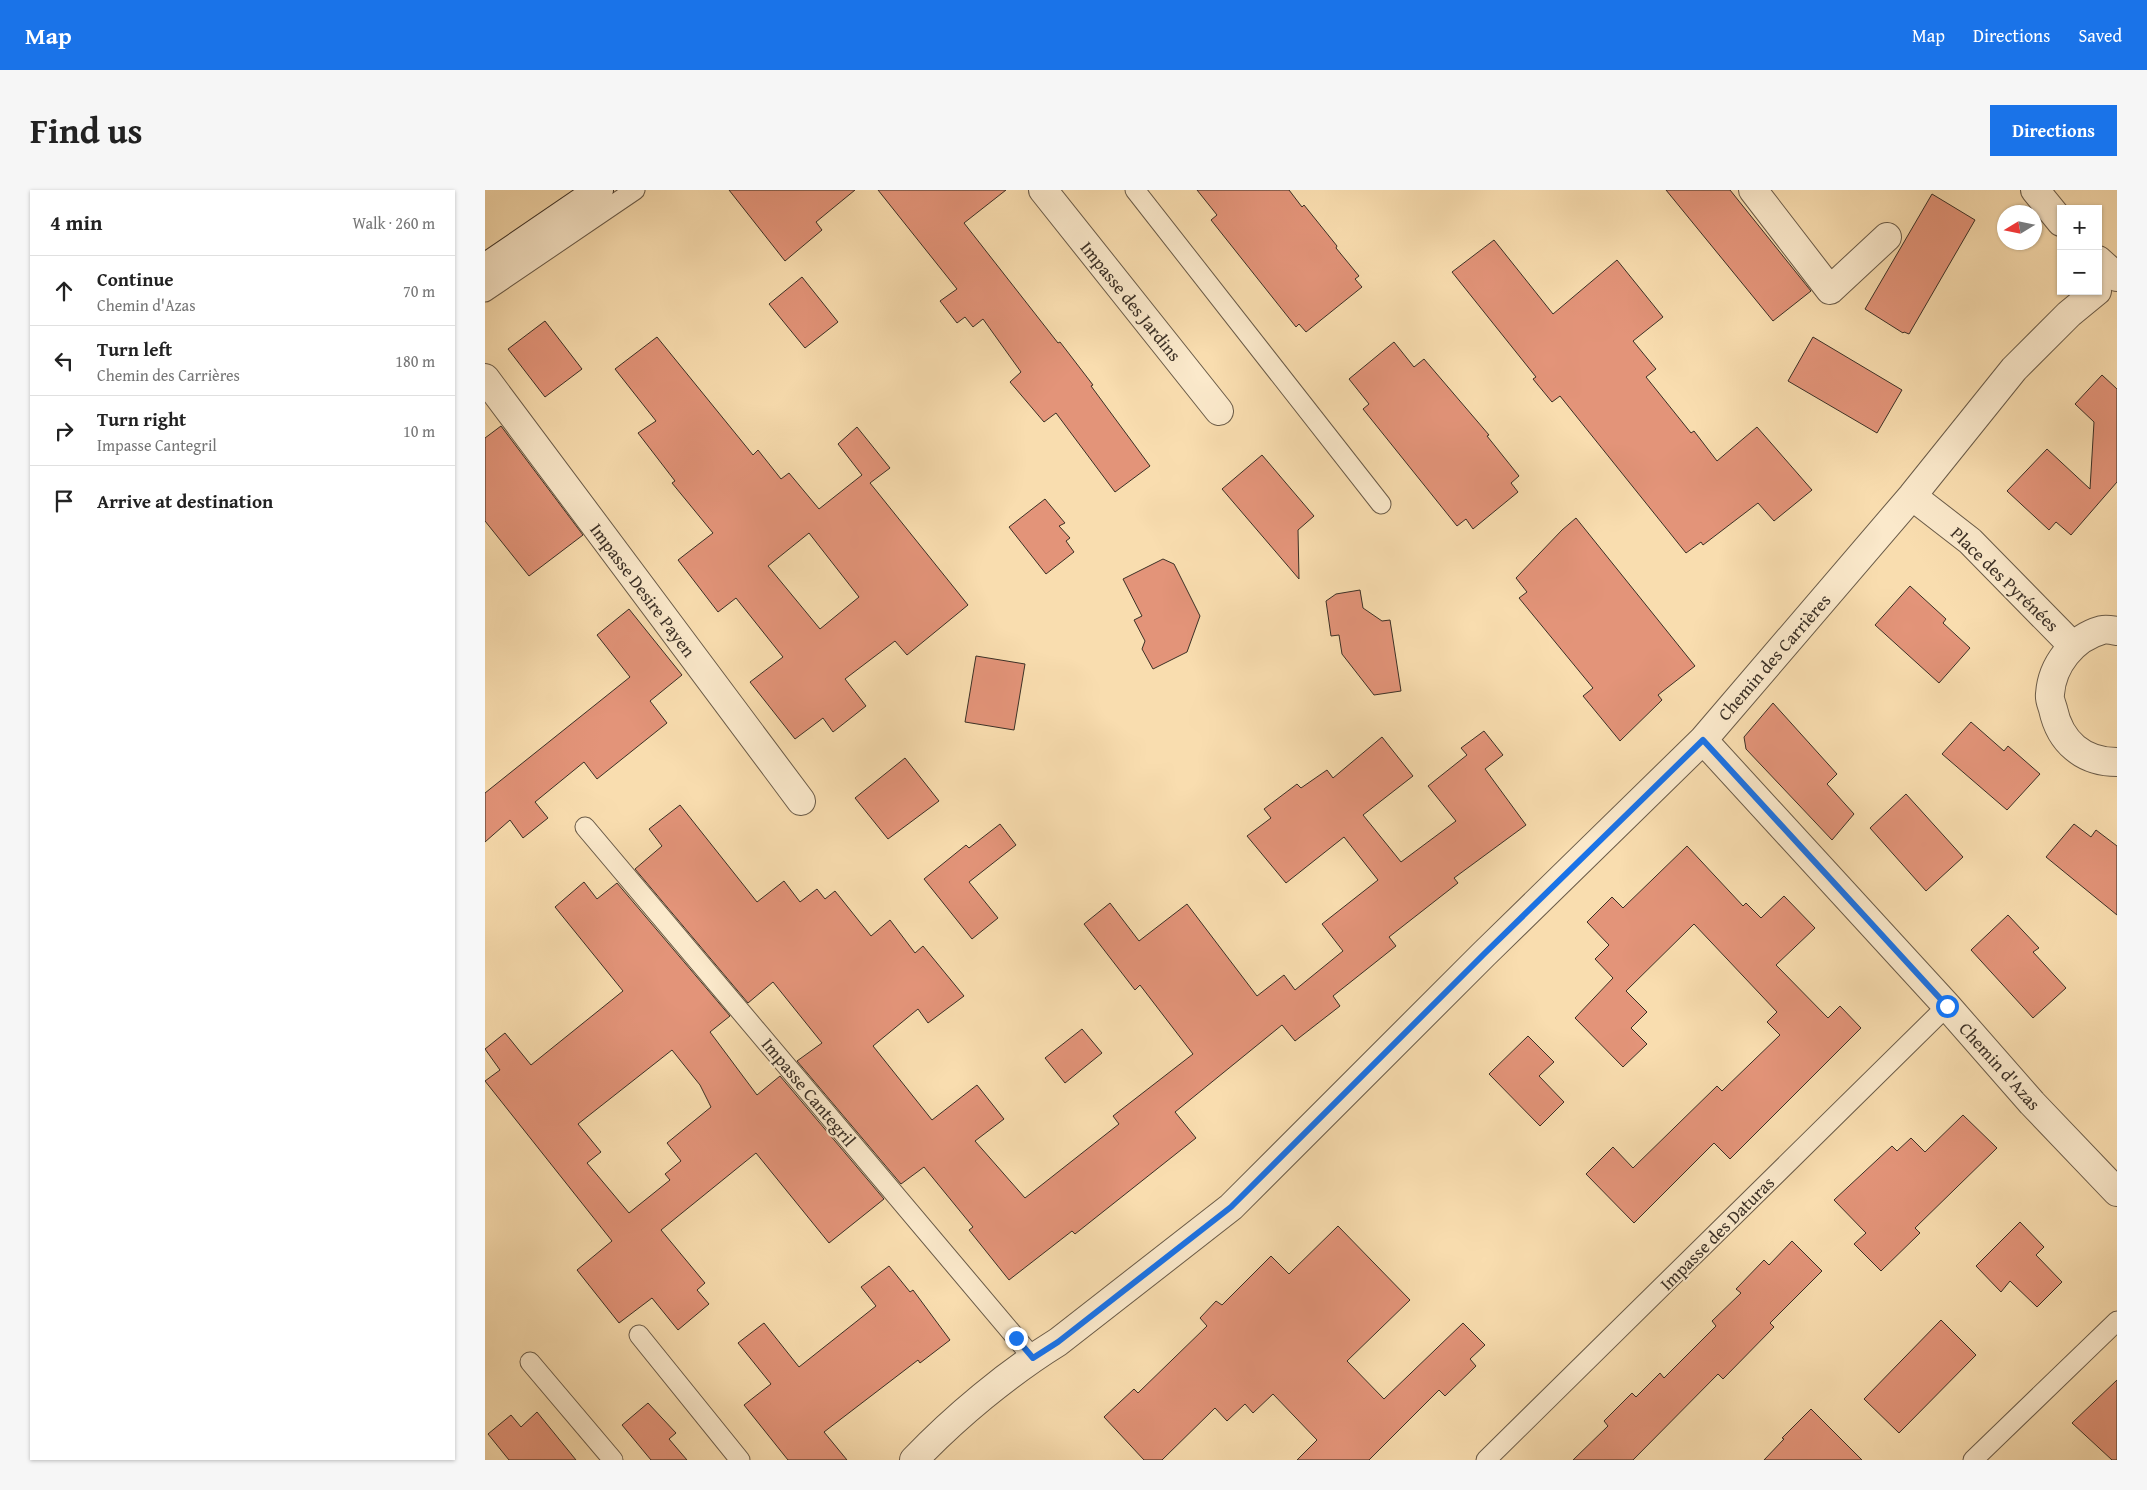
<!DOCTYPE html>
<html lang="en">
<head>
<meta charset="utf-8">
<style>
	body { margin:0; font-family:"Gentium Book Plus",serif; background:#f6f6f6; color:#222 }
	.controls { position:absolute; right:15px; top:15px; display:grid; overflow:hidden; border-radius:0px; box-shadow:0 1px 4px #0004 }
	.controls button { width:45px; height:45px; display:grid; place-items:center; padding:0; border:0; border-bottom:1px solid #e0e0e0; background:#fff; color:#222; font:25px sans-serif }
	.compass { position:absolute; left:1512px; top:15px; width:45px; height:45px; border-radius:50%; background:#fff; box-shadow:0 1px 4px #0004; rotate:260deg }
	.stop { position:absolute; width:15px; height:15px; margin:-11px; border:4px solid #1a73e8; border-radius:50%; background:#fff }
	.stop.end { background:#1a73e8; border-color:#fff; box-shadow:0 1px 5px #0008 }
	.list { margin:0; padding:0; list-style:none }
	h2 { display:flex; justify-content:space-between; align-items:center; height:65px; margin:0; padding:0 20px; font-size:21px }
	h2 small { font-size:16px; font-weight:400; color:#767676 }
	.list li { display:grid; grid-template-columns:32px 1fr auto; gap:15px; align-items:center; box-sizing:border-box; height:70px; padding:0 20px; border-top:1px solid #e0e0e0 }
	.list b { display:block; font-size:19px; white-space:nowrap }
	.list p { margin:0; font-size:16px; white-space:nowrap; color:#767676 }
	.list em { font-size:16px; font-style:normal; color:#767676 }
	.icon { flex:none; width:28px; height:28px; fill:none; stroke:currentColor; stroke-width:2; stroke-linecap:round; stroke-linejoin:round }
	.map { position:relative; flex:none; width:1632px; height:1270px; overflow:hidden; border-radius:0px }
	header { display:flex; align-items:center; gap:30px; box-sizing:border-box; height:70px; padding:0 25px; background:#1a73e8; color:#fff }
	header strong { font-size:24px }
	nav { display:flex; gap:28px; margin-inline-start:auto; font-size:18px }
	.intro { display:flex; align-items:center; justify-content:space-between; box-sizing:border-box; height:120px; padding:0 30px }
	h1 { margin:0; font-size:35px }
	.button { padding:12px 22px; border-radius:0px; background:#1a73e8; color:#fff; font-size:18px; font-weight:700 }
	main { display:flex; gap:30px; padding:0 30px }
	aside { flex:1; background:#fff; border-radius:0px; box-shadow:0 1px 4px #0004 }
	.map>svg:first-child { display:block }
	.building { fill:#e39479; stroke:#3b3026; fill-rule:evenodd }
	.lines { fill:none; stroke-linecap:round; stroke-linejoin:round }
	.lane-casing { stroke:#6a5b48; stroke-width:21 }
	.street-casing { stroke:#6a5b48; stroke-width:30 }
	.secondary-casing { stroke:#3b3026; stroke-width:30 }
	.lane { stroke:#fbe9cb; stroke-width:19 }
	.street { stroke:#fbe9cb; stroke-width:28 }
	.secondary { stroke:#fbe9cb; stroke-width:28 }
	.route { stroke:#1a73e8; stroke-width:6 }
	.labels { text-anchor:middle; dominant-baseline:central; stroke-width:4; stroke-linejoin:round; paint-order:stroke }
	.street-label { font-size:18px; fill:#3b3026; stroke:#fbe9cb }
</style>
</head>
<body>
<header>
<strong>Map</strong>
<nav><a>Map</a><a>Directions</a><a>Saved</a></nav>
</header>
<div class="intro"><h1>Find us</h1><a class="button">Directions</a></div>
<main>
<aside>
<h2>4 min<small>Walk · 260 m</small></h2>
<ul class="list">
<li><svg class="icon" aria-label="ahead" viewBox="0 0 24 24"><path d="M12 20V5M6 11l6-6 6 6"/></svg><div><b>Continue</b><p>Chemin d'Azas</p></div><em>70 m</em></li>
<li><svg class="icon" aria-label="left" viewBox="0 0 24 24"><path d="M17 20v-9H6M10 6l-5 5 5 5"/></svg><div><b>Turn left</b><p>Chemin des Carrières</p></div><em>180 m</em></li>
<li><svg class="icon" aria-label="right" viewBox="0 0 24 24"><path d="M7 20v-9h11M14 6l5 5-5 5"/></svg><div><b>Turn right</b><p>Impasse Cantegril</p></div><em>10 m</em></li>
<li><svg class="icon" aria-label="arrive" viewBox="0 0 24 24"><path d="M6 21V4h12l-3 4 3 4H6"/></svg><div><b>Arrive at destination</b></div></li>
</ul>
</aside>
<div class="map">
<svg width="1632" height="1270" viewBox="0 0 1632 1270">
	<rect width="100%" height="100%" fill="#f9ddaf"/>
	<filter id="stains"><feTurbulence type="fractalNoise" baseFrequency=".004" numOctaves="4"/><feColorMatrix values="0 0 0 0 .2 0 0 0 0 .09 0 0 0 0 .02 0 0 0 .5 -.17"/></filter>
	<radialGradient id="worn" r=".72"><stop offset=".6" stop-color="#630" stop-opacity="0"/><stop offset="1" stop-color="#630" stop-opacity=".3"/></radialGradient>
	<!-- building -->
	<path class="building" d="M244,0h126l-39,32 6,8 -37,31z
		M393,0h128l-42,33 94,120 2,-1 33,43 -2,1 59,80 -35,26 -59,-79 -12,9 -34,-40 11,-10 -38,-53 -10,8 -8,-10 -8,6 -17,-22 17,-12z
		M712,0h92l13,17 2,-2 33,41 -1,2 23,28 -4,3 7,8 -56,45 -7,-8 -3,3 -85,-107 6,-5z
		M1181,0h64l81,101 -38,30z
		M1447,4l43,26 -66,114 -5,-2 -1,1 -38,-24z
		M1009,50l59,74 64,-54 46,57 -30,24 23,28 -10,8 45,56 3,-2 23,30 40,-34 55,63 -38,31 -16,-18 -55,42 -2,-3 -15,11 -126,-157 -8,6 -19,-23 3,-2 -84,-105z
		M317,87l36,45 -33,26 -36,-44z
		M60,131l37,48 -37,28 -37,-48z
		M172,147l96,118 5,-5 23,29 8,-6 30,36 43,-34 -24,-31 19,-17 33,41 -20,15 98,122 -61,50 -12,-14 -50,38 21,27 -33,26 -10,-14 -28,21 -45,-57 33,-25 -47,-59 -18,14 -40,-52 35,-27 -41,-50 3,-2 -37,-48 18,-12 -41,-52zM324,343l50,64 -39,32 -52,-63z
		M1328,147l89,53 -25,43 -89,-52z
		M909,152l20,25 10,-8 65,76 -2,1 32,40 -8,7 7,9 -45,37 -7,-10 -9,7 -94,-117 6,-5 -20,-25z
		M1617,185l15,14v93l-46,53 -15,-13 -7,8 -42,-39 40,-42 43,40 4,-67 -19,-18z
		M16,236l82,109 -54,41 -44,-55v-83z
		M777,265l52,61 -16,14 1,49 -77,-90z
		M560,309l20,24 -6,3 11,12 -4,3 8,11 -28,22 -37,-47z
		M1091,328l119,148 -37,29 4,5 -42,41 -37,-45 10,-8 -74,-90 8,-6 -11,-14 46,-48z
		M678,369l11,5 26,52 -13,36 -34,17 -11,-20 3,-8 -11,-21 8,-4 -19,-37z
		M1425,396l36,33 -3,4 27,25 -31,35 -64,-58z
		M875,400l3,18 19,13 8,-1 11,71 -27,4 -32,-41 -3,-19 -8,1 -5,-35 10,-7z
		M144,419l53,66 -32,26 17,22 -70,56 -13,-17 -49,40 13,16 -25,20 -13,-18 -25,22v-49l145,-116 -33,-42z
		M491,466l49,8 -11,66 -49,-8z
		M1288,513l64,71 -10,10 27,30 -22,26 -86,-91 -2,-12z
		M1486,532l33,29 4,-5 32,28 -33,36 -65,-56z
		M999,541l19,24 -18,14 41,56 -72,53 4,5 -69,54 7,9 -63,50 7,10 -45,35 -13,-16 -107,87 21,26 -121,96 -3,-3 -63,49 -40,-50 4,-3 -49,-60 -23,17 -104,-123 25,-18 -49,-61 -25,21 -113,-134 27,-23 -13,-17 31,-24 77,97 27,-21 16,21 17,-13 8,10 10,-8 36,45 19,-16 25,33 8,-7 41,50 -36,27 -10,-14 -45,37 59,74 45,-35 27,34 -29,22 50,57 94,-74 -6,-8 80,-62 -53,-69 -5,5 -51,-66 26,-21 29,38 48,-37 70,92 27,-21 11,15 48,-39 -21,-27 56,-44 -34,-43 -58,46 -39,-47 24,-18 -7,-9 33,-25 4,4 26,-18 6,8 49,-41 31,39 -50,39 38,47 55,-41 -28,-35 39,-31 -6,-7z
		M420,568l34,43 -51,38 -33,-41z
		M1421,604l57,63 -37,34 -56,-63z
		M515,634l16,21 -47,37 29,36 -26,21 -48,-60 42,-34 3,3z
		M1589,634l17,13 5,-7 21,16v69l-71,-58z
		M1202,656l56,60 3,-3 15,15 23,-22 31,32 -39,37 52,53 12,-12 21,22 -131,131 -16,-16 -80,80 -48,-49 27,-27 20,21 84,-82 5,5 58,-56 -13,-13 10,-10 -83,-88 -68,67 21,21 -16,16 16,16 -24,23 -48,-49 38,-40 -18,-19 14,-14 -22,-23 25,-25 11,11z
		M99,692l13,17 20,-16 113,133 -20,16 47,63 23,-19 104,123 -55,44 -73,-90 -95,77 44,53 -8,7 12,14 -31,26 -26,-32 -33,25 -42,-53 35,-29 -127,-160 15,-11 -15,-21 20,-16 26,32 92,-74 -68,-84zM187,860l28,35 11,22 -44,36 14,18 -16,13 5,6 -41,33 -42,-50 14,-11 -23,-28z
		M1523,725l31,33 -6,4 33,36 -33,30 -62,-68z
		M597,839l20,24 -37,30 -20,-25z
		M1043,846l26,26 -15,14 25,26 -24,24 -51,-52z
		M1478,925l34,33 -82,80 5,5 -39,38 -27,-27 12,-11 -32,-33 58,-54 5,5 14,-13 14,14z
		M1535,1032l24,25 -8,8 26,27 -25,25 -27,-26 -9,11 -25,-26z
		M853,1036l72,74 -63,61 37,38 79,-76 22,22 -15,14 6,7 -31,30 -6,-6 -70,70h-72l20,-20 -44,-46 -20,19 -8,-9 -18,17 -12,-13 -53,52h-18l-40,-43 30,-28 4,4 69,-67 -7,-8 16,-17 6,4 49,-49 18,18z
		M1307,1051l30,30 -52,52 4,4 -51,52 -5,-5 -85,86h-60l35,-34 -4,-5 28,-28 4,4 24,-24 4,5 52,-52 -4,-5 29,-28 -5,-4 28,-29 5,5z
		M404,1076l21,26 3,-2 37,50 -30,23 -2,-3 -94,72 23,28h-59l-44,-55 27,-21 -33,-41 26,-20 35,44 77,-61 -15,-19z
		M1456,1130l35,35 -77,78 -35,-34z
		M1632,1190v80h-5l-40,-37z
		M163,1213l28,30 -7,6 18,21h-36l-29,-35z
		M1326,1219l51,51h-98l20,-21 -2,-1z
		M52,1222l39,48h-67l-21,-26 23,-19 10,12z"/>
	<g class="lines">
		<defs>
			<path id="lane" d="M650,0l246,314
				M0,102l150,-102
				M100,637l448,531
				M154,1145l101,125
				M45,1172l83,98
				M1001,1270l461,-454
				M1488,1270l144,-139"/>
			<path id="street" d="M558,0l176,221
				M1268,0l77,100 57,-53
				M1550,0l26,32
				M1613,70l19,17
				M0,188l316,423
				M1427,306l58,45 103,105
				M1632,441c-5,-1 -11,-2 -15,-1 -29,8 -50,35 -52,64 -1,5 2,11 3,15 7,33 30,53 64,53
				M1218,550l244,266 85,97 85,89
				M429,1270c41,-43 94,-87 144,-118l173,-135 253,-253 219,-214 209,-244 102,-127 55,-55 28,-23"/>
			<path id="secondary" d="M0,78l114,-78"/>
		</defs>
		<!-- lane casing -->
		<use href="#lane" class="lane-casing"/>
		<!-- street casing -->
		<use href="#street" class="street-casing"/>
		<!-- secondary casing -->
		<use href="#secondary" class="secondary-casing"/>
		<!-- lane -->
		<use href="#lane" class="lane"/>
		<!-- street -->
		<use href="#street" class="street"/>
		<!-- secondary -->
		<use href="#secondary" class="secondary"/>
	</g>
	<g class="lines">
		<!-- route -->
		<path class="route" d="M531,1148l17,20 25,-16 173,-135 253,-253 219,-214 244,266"/>
	</g>
	<g class="labels">
		<!-- street labels -->
		<g class="street-label">
			<text transform="translate(646 111) rotate(51)">Impasse des Jardins</text>
			<text transform="translate(1520 389) rotate(44)">Place des Pyrénées</text>
			<text transform="translate(158 400) rotate(53)">Impasse Desire Payen</text>
			<text transform="translate(1289 467) rotate(-49)">Chemin des Carrières</text>
			<text transform="translate(1515 876) rotate(48)">Chemin d'Azas</text>
			<text transform="translate(324 902) rotate(50)">Impasse Cantegril</text>
			<text transform="translate(1232 1043) rotate(-45)">Impasse des Daturas</text>
		</g>
	</g>
	<rect width="100%" height="100%" filter="url(#stains)"/>
	<rect width="100%" height="100%" fill="url(#worn)"/>
</svg>
<div class="controls">
<button>+</button>
<button>−</button>
</div>
<svg class="compass" viewBox="-18 -18 36 36"><path d="M0-13l5 13h-10z" fill="#e53935"/><path d="M0 13l5-13h-10z" fill="#767676"/></svg>
<div class="stop" style="left:1462px;top:816px"></div>
<div class="stop end" style="left:531px;top:1148px"></div>
</div>
</main>
</body>
</html>
